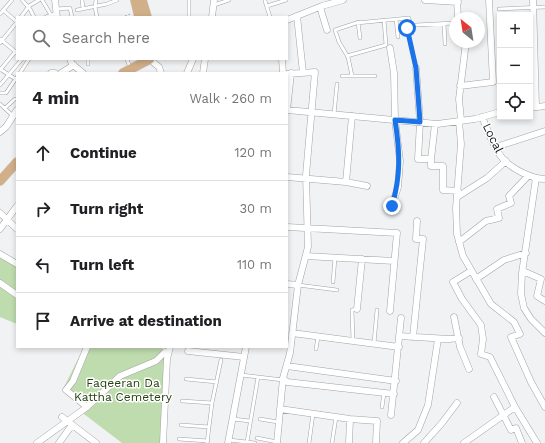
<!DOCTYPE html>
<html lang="en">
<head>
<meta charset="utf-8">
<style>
	body { margin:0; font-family:"Work Sans",sans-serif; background:#f6f6f6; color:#202124 }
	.controls { position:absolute; right:12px; top:12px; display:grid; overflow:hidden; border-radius:0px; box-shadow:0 2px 6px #0003 }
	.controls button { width:36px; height:36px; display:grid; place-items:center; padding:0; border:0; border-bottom:1px solid #e0e0e0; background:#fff; color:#202124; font:20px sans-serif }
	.compass { position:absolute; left:449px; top:12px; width:36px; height:36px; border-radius:50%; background:#fff; box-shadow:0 2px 6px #0003; rotate:330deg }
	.stop { position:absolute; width:12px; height:12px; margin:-9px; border:3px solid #1a73e8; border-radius:50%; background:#fff }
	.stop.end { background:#1a73e8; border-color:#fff; box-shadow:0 1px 4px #0008 }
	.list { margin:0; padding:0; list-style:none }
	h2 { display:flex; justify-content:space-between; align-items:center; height:52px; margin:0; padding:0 16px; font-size:17px }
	h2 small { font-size:13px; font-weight:400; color:#757577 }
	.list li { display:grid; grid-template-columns:26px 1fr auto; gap:12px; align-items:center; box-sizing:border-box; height:56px; padding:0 16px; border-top:1px solid #e0e0e0 }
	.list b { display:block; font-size:15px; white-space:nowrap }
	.list em { font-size:13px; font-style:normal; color:#757577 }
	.icon { flex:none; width:22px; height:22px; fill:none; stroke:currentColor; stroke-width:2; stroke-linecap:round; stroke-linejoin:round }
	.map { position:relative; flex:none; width:545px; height:443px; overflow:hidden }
	.search { position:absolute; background:#fff; box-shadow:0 2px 6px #0003; left:16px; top:16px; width:272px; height:44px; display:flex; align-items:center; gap:10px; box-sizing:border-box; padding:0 14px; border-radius:0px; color:#757577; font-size:15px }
	.panel { position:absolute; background:#fff; box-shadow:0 2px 6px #0003; left:16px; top:72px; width:272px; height:276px; border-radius:0px }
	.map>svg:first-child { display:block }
	.green { fill:#bfdcaf }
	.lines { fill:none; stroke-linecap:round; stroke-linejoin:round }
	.lane-casing { stroke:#a1a3a4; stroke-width:4 }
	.street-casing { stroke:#a1a3a4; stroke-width:7 }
	.primary-casing { stroke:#d0d0d0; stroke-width:10 }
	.path { stroke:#a2a3a5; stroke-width:1; stroke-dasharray:4 2; stroke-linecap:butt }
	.lane { stroke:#fff; stroke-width:3 }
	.street { stroke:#fff; stroke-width:6 }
	.primary { stroke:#d0af89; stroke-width:9 }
	.route { stroke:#1a73e8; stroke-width:5 }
	.labels { text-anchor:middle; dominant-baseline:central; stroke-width:3; stroke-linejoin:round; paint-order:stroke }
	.street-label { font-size:12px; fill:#131414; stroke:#fff }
	.park-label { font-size:12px; fill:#264110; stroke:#fff }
</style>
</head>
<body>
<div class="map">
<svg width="545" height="443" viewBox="0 0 545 443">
	<rect width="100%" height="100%" fill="#f1f2f4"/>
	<!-- green -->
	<path class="green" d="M0,254l17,9v61l-17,-7z
		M84,347h75l6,3 1,93h-44l-42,-32 4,-6 -20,-18z"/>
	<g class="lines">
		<defs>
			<path id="lane" d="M22,0l8,9 4,8
				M42,0l9,15
				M82,0l1,8
				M96,0l-1,7 2,10
				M265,1l5,16
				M214,5l15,-5
				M267,6l19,-6
				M57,9l13,-1 2,9
				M499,9l46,-2
				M3,10l14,12
				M77,10l30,-6 10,-4
				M0,14l12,-14
				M21,17l8,-11 10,-6
				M46,17l11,-4
				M189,17v-17
				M396,19l2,18
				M358,22l2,16
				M444,23l1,21
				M416,25l39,-2
				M0,39l17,14
				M0,43l17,-21
				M347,56l39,-11 -2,-25
				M127,59l3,9
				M88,64v-5
				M0,69l17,11
				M0,70l15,-18
				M20,73l9,-14
				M342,76h33
				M352,76l-4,-19 -9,-15 -4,-12 21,-7 53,-5 2,10h-4l9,40
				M0,85l22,-26
				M0,93h6l11,-16
				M0,104l12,11
				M5,108l10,-9
				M334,114l3,-30
				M333,282l2,-24
				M298,285l39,5
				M353,341l-1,-31 5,-1
				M374,343l3,-33
				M316,349l2,-12
				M241,375l42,5
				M186,379l31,3
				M182,401l30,2
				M382,407l2,-14
				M233,419l17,2
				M260,419l18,3
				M181,425l28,2
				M257,438l20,4
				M179,439l29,2
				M229,440l26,3
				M247,442l11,-65
				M207,443l5,-40 9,-43
				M309,443l4,-29
				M332,443l4,-26"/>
			<path id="street" d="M55,0l2,17
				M425,0l33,2
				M457,0l1,18
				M533,0l3,107
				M320,7l7,23
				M297,16l6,57
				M212,17l2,-17
				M287,20l35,-14 21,-6
				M390,48l4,25 1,47 5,41 -2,26 -6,19
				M70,59l2,5 11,9
				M282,59l1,14
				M154,63l5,4 2,6
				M416,68l4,54 -2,37h13v7h12v24l15,1
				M51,73h4
				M61,73l13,-8
				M187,73l6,-14
				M203,73l2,-14
				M460,86l33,-4 -4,-82
				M530,108l15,-2
				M287,110l150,14 38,-5 25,-7
				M287,110l4,-37
				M482,117c6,13 11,31 21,42 9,10 29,20 42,20
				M461,120l-2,-21 7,-57
				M459,121l2,23 -5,64 1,26 6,22 28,48 23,18 6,12 -9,3 20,45 14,25
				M0,132l6,-5 11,-17
				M496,147l49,-16
				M431,159l4,-35
				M287,177l59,5 21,4
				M536,178l-14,95 -1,21 3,14 7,11 14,14
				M346,182l6,-66
				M457,197l30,-19 19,-17
				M0,213l17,16
				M287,227l110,6 -7,78
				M0,229l17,-23
				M459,242l27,-21 13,-3 -2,-9 14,-6 -2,-7 19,-20
				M0,254l17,10
				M306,256l88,5
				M471,271l-18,11 9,17 19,26 2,14 -2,15 9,3 25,50 22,36
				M523,271l18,8 -4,17 8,5
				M476,279l28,-19 22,-7
				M0,283l17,12
				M287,284l11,1
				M357,309l5,-50
				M454,317l6,30 9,22
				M292,333l107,14
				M399,336l50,3 10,-1
				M413,337l10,-98h-7l1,-18
				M188,351l56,6
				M287,366l109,15
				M283,378l4,4 107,12
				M494,397l17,33 5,-2 6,15
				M87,407l-21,-17 7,-9 14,-34
				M280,409l70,10 27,2 -1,22
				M391,415l10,-97
				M62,417l34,26
				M37,443l50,-36 33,-31 36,-15 9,-9 3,1
				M59,443l13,-18
				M163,443l4,-84 3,-12
				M228,443l18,-96
				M277,443l6,-65 7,-25 8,-68 10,-38 -2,-72 9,-103 -28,2
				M349,443l1,-24
				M403,443l15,-13 10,-25 10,-66
				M424,443l18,-20 15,-20
				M464,443l51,-36"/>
			<path id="primary" d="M135,0l4,17
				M142,0l5,17
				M123,73l27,-14
				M0,181l17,-19"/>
		</defs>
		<!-- lane casing -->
		<use href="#lane" class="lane-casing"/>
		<!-- street casing -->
		<use href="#street" class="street-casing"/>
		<!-- primary casing -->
		<use href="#primary" class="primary-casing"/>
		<!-- path -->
		<path class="path" d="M123,17l7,-3"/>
		<!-- lane -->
		<use href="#lane" class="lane"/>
		<!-- street -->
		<use href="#street" class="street"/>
		<!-- primary -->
		<use href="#primary" class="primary"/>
	</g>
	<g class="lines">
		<!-- route -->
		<path class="route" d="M392,206c9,-31 8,-54 3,-86l25,2 -4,-54 -9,-40"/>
	</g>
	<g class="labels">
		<!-- street labels -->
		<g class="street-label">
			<text transform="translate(493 138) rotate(64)">Local</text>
		</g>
		<!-- park labels -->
		<g class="park-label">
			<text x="123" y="383">Faqeeran Da<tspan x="123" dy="14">Kattha Cemetery</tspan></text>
		</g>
	</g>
</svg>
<div class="controls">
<button>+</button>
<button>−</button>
<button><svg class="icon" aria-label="locate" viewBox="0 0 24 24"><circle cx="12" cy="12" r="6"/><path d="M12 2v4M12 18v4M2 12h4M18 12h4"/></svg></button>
</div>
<svg class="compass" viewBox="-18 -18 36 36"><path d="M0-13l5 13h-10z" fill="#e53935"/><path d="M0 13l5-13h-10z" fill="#757577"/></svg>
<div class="stop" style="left:407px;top:28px"></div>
<div class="stop end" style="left:392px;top:206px"></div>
<div class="search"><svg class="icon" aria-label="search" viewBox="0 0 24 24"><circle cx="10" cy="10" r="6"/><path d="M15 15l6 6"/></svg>Search here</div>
<section class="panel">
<h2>4 min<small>Walk · 260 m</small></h2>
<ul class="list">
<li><svg class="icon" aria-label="ahead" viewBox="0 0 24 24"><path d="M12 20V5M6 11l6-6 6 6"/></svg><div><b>Continue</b></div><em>120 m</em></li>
<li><svg class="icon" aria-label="right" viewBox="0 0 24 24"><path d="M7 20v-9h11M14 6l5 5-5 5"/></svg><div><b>Turn right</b></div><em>30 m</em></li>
<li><svg class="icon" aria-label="left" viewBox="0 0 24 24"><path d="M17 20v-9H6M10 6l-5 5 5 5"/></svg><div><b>Turn left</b></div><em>110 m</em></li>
<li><svg class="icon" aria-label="arrive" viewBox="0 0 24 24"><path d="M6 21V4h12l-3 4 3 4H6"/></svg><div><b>Arrive at destination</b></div></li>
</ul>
</section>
</div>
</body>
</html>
